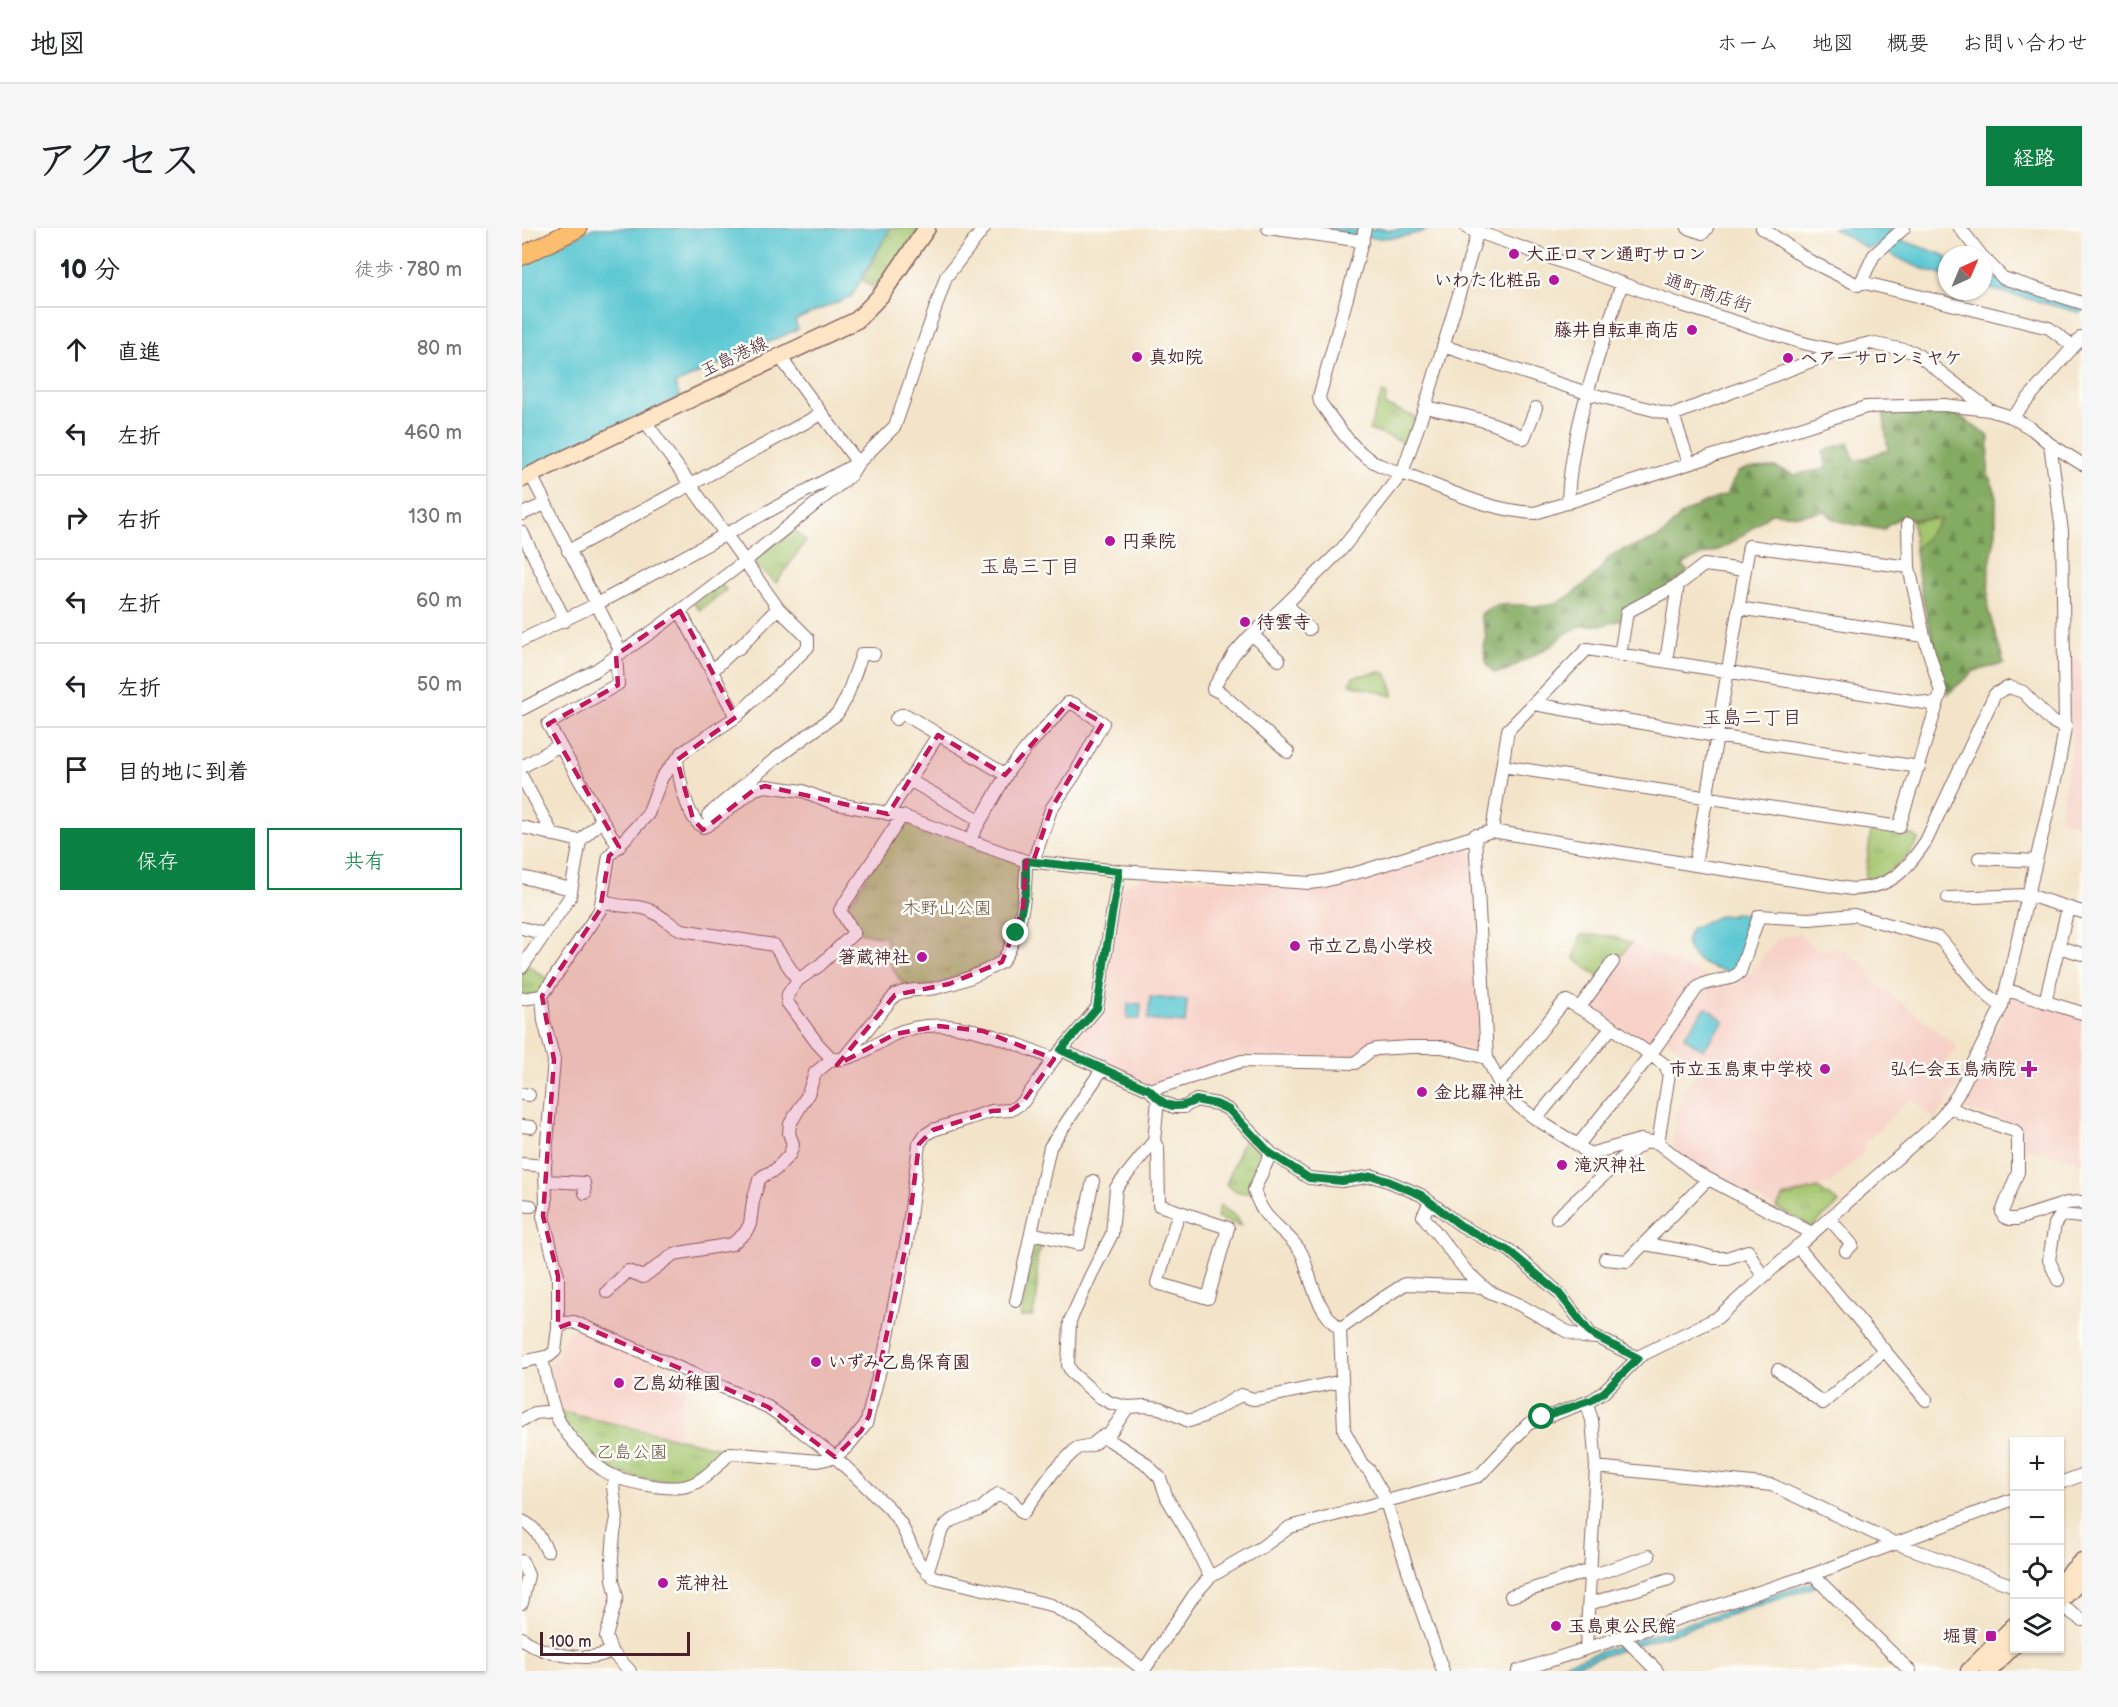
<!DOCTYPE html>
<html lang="ja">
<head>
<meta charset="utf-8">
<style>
	body { margin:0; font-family:"Balsamiq Sans","Klee One",sans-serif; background:#f6f6f6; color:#202124 }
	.controls { position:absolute; right:18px; bottom:18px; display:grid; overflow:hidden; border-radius:0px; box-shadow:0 2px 4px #0004 }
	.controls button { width:54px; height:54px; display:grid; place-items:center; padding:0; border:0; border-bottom:2px solid #e0e0e0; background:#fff; color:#202124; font:30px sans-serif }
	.compass { position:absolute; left:1416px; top:18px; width:54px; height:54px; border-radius:50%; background:#fff; box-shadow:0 2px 4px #0004; rotate:44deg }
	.scale { position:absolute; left:18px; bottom:15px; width:150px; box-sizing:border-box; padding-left:6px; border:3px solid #4a1f2b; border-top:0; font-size:16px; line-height:21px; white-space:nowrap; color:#4a1f2b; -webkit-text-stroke:4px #fdfcf7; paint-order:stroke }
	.stop { position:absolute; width:18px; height:18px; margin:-14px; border:4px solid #0b8043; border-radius:50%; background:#fff }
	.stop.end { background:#0b8043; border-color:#fff; box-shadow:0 2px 6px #0008 }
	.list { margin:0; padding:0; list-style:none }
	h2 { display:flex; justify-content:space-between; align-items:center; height:78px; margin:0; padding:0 24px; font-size:26px }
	h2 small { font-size:20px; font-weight:400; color:#757577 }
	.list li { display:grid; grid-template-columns:39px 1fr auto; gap:18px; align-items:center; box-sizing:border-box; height:84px; padding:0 24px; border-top:2px solid #e0e0e0 }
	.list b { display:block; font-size:22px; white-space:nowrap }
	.list em { font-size:20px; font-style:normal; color:#757577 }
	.actions { display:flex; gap:12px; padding:18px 24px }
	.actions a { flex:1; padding:14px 0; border:2px solid #0b8043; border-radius:0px; text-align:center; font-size:21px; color:#0b8043 }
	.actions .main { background:#0b8043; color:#fff }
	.icon { flex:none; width:33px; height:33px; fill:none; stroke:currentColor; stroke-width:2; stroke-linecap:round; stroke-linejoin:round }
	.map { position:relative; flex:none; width:1560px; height:1443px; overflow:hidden; border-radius:0px }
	header { display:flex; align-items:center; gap:36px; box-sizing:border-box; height:84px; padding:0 30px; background:#fff; border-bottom:2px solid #e0e0e0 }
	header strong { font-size:28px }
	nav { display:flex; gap:33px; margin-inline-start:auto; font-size:21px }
	.intro { display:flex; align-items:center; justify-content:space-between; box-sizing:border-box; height:144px; padding:0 36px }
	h1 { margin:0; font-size:42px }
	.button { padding:15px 27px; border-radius:0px; background:#0b8043; color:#fff; font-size:21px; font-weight:700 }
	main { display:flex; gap:36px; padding:0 36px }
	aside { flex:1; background:#fff; border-radius:0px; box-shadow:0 2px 4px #0004 }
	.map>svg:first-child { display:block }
	.built { fill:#f7d1c7 }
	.forest { fill:url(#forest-firs); stroke:#676546; stroke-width:1.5 }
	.park { fill:url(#park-tufts); stroke:#78724d; stroke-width:1.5 }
	.water { fill:#5bc7d3; stroke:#52737f; stroke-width:1.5 }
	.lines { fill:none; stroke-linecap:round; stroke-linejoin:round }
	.street-casing { stroke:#856462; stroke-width:14 }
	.secondary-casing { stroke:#856462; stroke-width:19 }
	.primary-casing { stroke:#856462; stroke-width:20 }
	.street { stroke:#fff; stroke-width:12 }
	.secondary { stroke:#fde5c5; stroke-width:16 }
	.primary { stroke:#fbbd6e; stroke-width:18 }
	.route { stroke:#0b8043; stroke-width:8 }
	.marked { fill:#c2185b; fill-opacity:0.2; stroke:#c2185b; stroke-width:4.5; stroke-dasharray:12 8; stroke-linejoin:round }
	.poi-dot { fill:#b5179e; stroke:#fdfcf7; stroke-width:2 }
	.labels { text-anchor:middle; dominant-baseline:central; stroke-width:5; stroke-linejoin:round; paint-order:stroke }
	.poi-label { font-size:18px; font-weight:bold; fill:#4a1f2b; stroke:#fdfcf7; text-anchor:start }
	.street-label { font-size:18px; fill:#4a1f2b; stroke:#fdfcf7 }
	.park-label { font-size:18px; fill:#6a5943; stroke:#fdfcf7 }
	.neighbourhood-label { font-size:20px; fill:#4a1f2b; stroke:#fdfcf7 }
</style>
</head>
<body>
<header>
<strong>地図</strong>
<nav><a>ホーム</a><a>地図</a><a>概要</a><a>お問い合わせ</a></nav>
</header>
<div class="intro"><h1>アクセス</h1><a class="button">経路</a></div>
<main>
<aside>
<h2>10 分<small>徒歩 · 780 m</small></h2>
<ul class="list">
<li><svg class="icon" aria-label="ahead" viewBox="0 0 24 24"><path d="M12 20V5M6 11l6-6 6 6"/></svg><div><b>直進</b></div><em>80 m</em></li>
<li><svg class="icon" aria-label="left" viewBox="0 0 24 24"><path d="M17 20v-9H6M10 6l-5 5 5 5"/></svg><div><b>左折</b></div><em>460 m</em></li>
<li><svg class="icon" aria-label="right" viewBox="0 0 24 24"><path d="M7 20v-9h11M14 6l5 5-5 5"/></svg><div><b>右折</b></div><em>130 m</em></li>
<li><svg class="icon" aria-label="left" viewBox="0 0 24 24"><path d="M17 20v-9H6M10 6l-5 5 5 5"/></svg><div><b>左折</b></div><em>60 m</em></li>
<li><svg class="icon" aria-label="left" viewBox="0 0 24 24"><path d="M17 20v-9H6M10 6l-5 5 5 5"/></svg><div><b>左折</b></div><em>50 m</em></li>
<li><svg class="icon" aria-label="arrive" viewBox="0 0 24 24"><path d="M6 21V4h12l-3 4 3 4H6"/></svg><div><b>目的地に到着</b></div></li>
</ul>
<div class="actions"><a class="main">保存</a><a>共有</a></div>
</aside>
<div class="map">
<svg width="1560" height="1443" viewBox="0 0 1560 1443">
	<defs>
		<pattern id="forest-firs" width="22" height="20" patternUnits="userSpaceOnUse" patternTransform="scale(1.5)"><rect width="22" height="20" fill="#84ab62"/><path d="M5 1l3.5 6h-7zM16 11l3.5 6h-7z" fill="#6e8b51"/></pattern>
		<pattern id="park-tufts" width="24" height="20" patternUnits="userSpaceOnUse" patternTransform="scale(1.5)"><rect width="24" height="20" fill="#a5c66f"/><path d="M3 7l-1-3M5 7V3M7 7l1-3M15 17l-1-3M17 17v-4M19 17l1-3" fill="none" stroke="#88a05b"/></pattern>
	</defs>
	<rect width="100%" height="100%" fill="#fdfcf7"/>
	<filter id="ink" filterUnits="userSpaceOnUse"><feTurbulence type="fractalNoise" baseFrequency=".0167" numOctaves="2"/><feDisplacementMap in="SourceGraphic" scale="12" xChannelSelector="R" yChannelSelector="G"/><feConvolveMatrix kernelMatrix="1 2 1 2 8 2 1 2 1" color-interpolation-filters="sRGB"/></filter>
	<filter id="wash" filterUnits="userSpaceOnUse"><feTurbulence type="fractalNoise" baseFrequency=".008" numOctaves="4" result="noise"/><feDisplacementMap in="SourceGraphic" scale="24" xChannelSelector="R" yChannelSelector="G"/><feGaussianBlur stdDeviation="1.35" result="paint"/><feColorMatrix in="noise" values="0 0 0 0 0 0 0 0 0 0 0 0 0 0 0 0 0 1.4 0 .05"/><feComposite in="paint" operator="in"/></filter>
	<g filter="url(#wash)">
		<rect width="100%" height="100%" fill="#f3e4c9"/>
		<!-- built -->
		<path class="built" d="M1546,428l14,4v166l-22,-9 12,-72z
			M937,617l8,2 6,8 9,192 -3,5 -34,-9 -89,14h-113l-95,28 -63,-29 -7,-6 -1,-13 21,-23 24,-126 22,-12 177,11 39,-8z
			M1277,706l17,15 29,1 27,22 -1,7 87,68 -12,14 14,19 -14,25 -12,14 -23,-21 -49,48 3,4 -35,34 -46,13 -8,11 -87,-46 -15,-13v-31l10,-27 14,-18 -1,-7 -36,-33 -11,12 -64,-40 45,-62 95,42h10l16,-14 26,-33z
			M1489,768l71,21v145l-59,-15 -2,-20 -33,-12 -26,-5 -8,-6 47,-84z
			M50,1102h10l106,44 -11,64 -119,-27 -10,-45 9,-9 4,-16z"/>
		<!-- forest -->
		<path class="forest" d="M1422,177l45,32 -1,37 8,19v40l-7,36 -1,40 16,55 -30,7 -26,23c-14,-47 -28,-95 -33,-144l25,-31h-42l-11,6 -3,5 -39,-7 -13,-5 -6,-7 -26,4 -29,-2c-13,10 -27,22 -41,31 -15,10 -31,9 -47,21l5,7 -66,48 -19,5 -23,1 -15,8 -14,12 -46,25 -11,2 -7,-9 -4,-18 3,-11 -6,-20c23,-22 53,-1 79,-13 14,-7 29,-20 40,-31 4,-6 9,-14 15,-17 15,-8 32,-9 47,-18 7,-4 10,-12 16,-17 14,-12 32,-18 49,-24l12,-23 10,-4 27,-1 19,8 33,-7 -4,-17 25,-8 7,18 33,-11 -5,-41z"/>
		<!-- park -->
		<path class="park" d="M368,0h30l-43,62 -14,-9z
			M860,165l5,2 -3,10 31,12 -9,26 -37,-13z
			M1419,291l-26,31 -3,-30z
			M271,300l13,13 -30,42 -24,-20z
			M198,355l6,7 -26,20 -6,-6z
			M857,444l7,1 6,13 1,10 -43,-12 3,-7z
			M381,593l119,42 -1,36 -12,47 -15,16 -59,23 -29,4 -15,-23 -5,-28 -26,-6 -15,-22z
			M1349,602l42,5 6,4c-14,23 -27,37 -54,41z
			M1059,707l30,1 20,7 -15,20 -19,13 -23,-18z
			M7,738l20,14 -9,14 -18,2v-25z
			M723,908l16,13 4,10 -14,31c-8,7 -16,0 -25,-5z
			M1296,960l21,15 -27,24 -36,-19 8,-11z
			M698,977l15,11 7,10 -25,-8z
			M514,1011l9,1 -8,18v39l-5,20h-12z
			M36,1183l170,39 -15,15 -25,18 -41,-3 -42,-11 -34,-36z"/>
		<!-- water -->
		<path class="water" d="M71,0h297l-38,68 -57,24 3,9 -123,55 5,13 -158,75v-207z
			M771,0h46l29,3 10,-3 10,2 44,-2c-43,19 -94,6 -139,0z
			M1311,0h57l11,12 46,16v21c-25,-8 -48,-16 -69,-32l-10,4z
			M1461,46l99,32v7l-99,-26z
			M1216,685l17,4 -17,55c-23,1 -66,-16 -46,-44l29,-13 9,1z
			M628,769l37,3 -2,23 -37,-3z
			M606,776h13l-1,15h-13z
			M1184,779l18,14 -21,29 -19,-13z
			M1292,1354l1,5 -258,84h-16z"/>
	</g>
	<g filter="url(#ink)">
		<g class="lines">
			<defs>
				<path id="street" d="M746,0l95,13
					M843,0l-8,34 -38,135 1,5c13,18 27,40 45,54 13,11 34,16 51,22 38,15 77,33 119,35l331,-106 78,-2 45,5 23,7 20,12 18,15 32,20
					M945,0l215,77 121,38 34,8
					M1166,0l15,5 4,-5
					M1240,0l46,32 50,25
					M1382,0l-30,27 -13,27 188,46 24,18
					M1438,0l21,27
					M1461,29l20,21 79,25
					M921,118l144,47 86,22 164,-64 33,-8 44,9 73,56
					M258,129l78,106
					M903,179c33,7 69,13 99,31l12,-30
					M1151,187l16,48
					M1490,189l70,-80
					M123,193l133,187 30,30v9l-72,70
					M9,247l90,177
					M1046,275c2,-72 32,-151 54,-220
					M0,286l23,-10
					M0,304l43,89
					M46,323l253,-137
					M765,376l22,25
					M1216,380l186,28
					M730,406l27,26
					M0,412l73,-35 259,-140
					M1098,427l7,-43 51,-27 26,-20 41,5
					M1144,433l12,-76
					M190,443l21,-20 6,-3 39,-40
					M1012,476l182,32 203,31
					M0,481l74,-39 60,-41 89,-68 105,-85 8,-13 37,-37 51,-149 38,-49
					M374,491l5,-4h5l100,60
					M766,524l-67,-59 -8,-4 21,-35 15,-17 32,-28 60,-59 61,-77 23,-66 53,-176
					M155,532c2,18 10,59 26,67l5,-2 47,-36 10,-3 38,5 30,12 69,13 124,45 93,10 191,12 14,-2 39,-10 129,-40 203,34 157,24c39,-1 53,-17 74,-48l69,-147 14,-7 14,5 28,29 14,7
					M980,538l397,61 42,-135 -17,-56 -15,-69 -1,-43
					M0,539l38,-22
					M0,549l31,58
					M387,552l71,40
					M366,586l50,-79
					M186,587l67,-56 62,-45 9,-15 16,-45h12
					M80,592l17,27
					M0,599l58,14
					M970,603l16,-101 79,-81 350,56
					M953,607l12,223 12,25 8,12 9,9 20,15 42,26 11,9 51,-14 18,3 37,29 117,61
					M447,613l40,-71 19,-24 40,-43 6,1 29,19 -28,51 -24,35 -18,53
					M1457,630l57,3
					M1173,637l54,-319 160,21
					M0,649l49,12
					M1426,670l80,-3 54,17
					M81,671c14,11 31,4 46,11 12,5 21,15 33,20l92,15 24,35 -10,14 -1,8 30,41 15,16c24,2 42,-15 63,-25 53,-23 110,6 159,25
					M0,700l23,6
					M1537,719l23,7
					M0,739l48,-70 10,-56 22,-21 -54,-96 70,-40 -2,-29
					M276,752l22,-15 34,-32 -14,-23 62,-94
					M1485,762l75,23
					M0,771l20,-3
					M1523,774l23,-94
					M1058,779l33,-45
					M539,822l89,40 8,10 16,7h10l12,-7 21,4 12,6 42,43 38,25 33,3 31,-5 15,5 33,14 39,30 27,15 22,10 49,42 33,42 47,24
					M321,831l52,-64c13,-7 28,-4 41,-7 22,-5 47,-15 66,-26 20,-30 24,-66 24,-101
					M977,855l65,-81 3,-1 45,26 53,38 4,9 -11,69
					M628,862l92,-29 113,2 15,-12 7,-2 33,-2h32l45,11
					M0,866l7,1
					M1427,878l12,7 54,18 3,5v36l-16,40 2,5 5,2h8l50,-16 15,-1
					M1014,891l76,-92
					M0,898l9,1
					M632,913l4,8 1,56 69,23 -20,70 -51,-15 22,-71
					M1056,917l73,-91 46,-66c13,-11 31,-4 43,-16l19,-56 50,3 45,-4 84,23 4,3c19,22 35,50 60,65
					M749,925l-17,37c10,33 26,34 44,58 5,5 7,14 9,21 8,25 13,43 33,60l4,101 18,34 7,6 15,26 32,99 27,76
					M0,936l23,2
					M24,953l38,2 1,10
					M908,974l-7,14 44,56 21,19 30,13 48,27 17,6 14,1
					M0,977l9,1
					M1035,990l68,-62 19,-13
					M1307,990l23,27 -6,6
					M509,1005l48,11 14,-63
					M1123,1016l52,9 17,5h13l21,-7 15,26
					M1275,1018l129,154
					M1083,1031l22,2 81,-82
					M1536,1052l-9,-20 6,-36 6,-9 21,2
					M85,1064l21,-21 15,6 31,-23 58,-10 13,-11 5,-9 3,-23 6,-21 4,-4 12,-6 15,-16 3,-10 -4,-11 1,-9 18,-30 7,-21 17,-14
					M494,1073l34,-154 53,-79
					M36,1100l8,-5 8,-1 194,85 32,23 35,27 54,51 12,16 17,37 15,16 118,28 29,16 65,50
					M818,1101l37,-27 28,-18 79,3
					M20,1131c5,20 8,44 17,62 9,16 31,41 47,51 15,10 63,19 81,14 16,-4 31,-21 43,-33l88,8 17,-4 12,-10 19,-23 19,-74 22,-109 12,-97 6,-9 8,-5 59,-19 19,-1 12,-8 31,-43 43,-51 22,-137
					M0,1134l27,-6 6,-5 3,-23v-52l-15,-60 3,-13 -1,-37 9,-106 -10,-39 -2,-25 58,-86 9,-54 39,-42 14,-37 21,-25 53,-35 -56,-106
					M1256,1142l45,33 61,-52
					M1064,1174l6,18 4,47 -10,181
					M606,1179l17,-1 15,2 29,13 15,-5 37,-21 12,4 9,-1 80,-17
					M0,1192l13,-7 20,-2
					M584,1211l22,-32 -17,-4 -13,-7 -26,-23 -4,-8 2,-44 21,-46 21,-41 4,-46 38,-47 4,-41
					M1074,1239l176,18 123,58 119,43
					M94,1249l-3,10 4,31 -3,15 -2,25 1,21 4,18 -11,40 5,14 19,20
					M1538,1255l22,-8
					M0,1293c13,5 19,18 25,30
					M0,1333l6,14 -6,28
					M405,1344l14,-40 6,-8 5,-4 27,-10 19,-16 13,6 12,13 31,-42 23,-23 15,-3 11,-9 41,26 16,16 7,20 24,40 19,39
					M1292,1346l6,8 90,89
					M1069,1348l58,-20
					M989,1368l80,-26
					M1067,1376l80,-25
					M1538,1377l22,15
					M1101,1408l34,35
					M0,1410c18,16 67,26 89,13
					M622,1442l50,-75 16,-18 52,-30 28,-20 189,-51 49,-52 64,-24 12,-8 36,-36 77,-38 213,-189 14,-15 14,-20 44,-88 57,-243 6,-35 -3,-197 -12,-87
					M996,1443l296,-97 200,-75"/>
				<path id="secondary" d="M0,251l335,-159 24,-25 46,-67
					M1538,1355l22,-22
					M1538,1373l22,-22
					M1447,1443l45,-45
					M1467,1443l25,-26"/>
				<path id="primary" d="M0,28l56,-28"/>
			</defs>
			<!-- street casing -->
			<use href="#street" class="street-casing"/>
			<!-- secondary casing -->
			<use href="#secondary" class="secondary-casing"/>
			<!-- primary casing -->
			<use href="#primary" class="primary-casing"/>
			<!-- street -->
			<use href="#street" class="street"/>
			<!-- secondary -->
			<use href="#secondary" class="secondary"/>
			<!-- primary -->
			<use href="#primary" class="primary"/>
		</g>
	</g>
	<g class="lines" filter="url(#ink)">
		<!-- route -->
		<path class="route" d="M494,705l10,-43v-29l93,10 -22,137 -36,42 89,40c14,17 26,21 46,10l20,4 13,6 41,43 39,25 33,3 31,-5 15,5 33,14 39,30 27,15 22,11 49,41 33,42 47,24 -34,34 -12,8 -50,17"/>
	</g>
	<!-- marked area -->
	<path class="marked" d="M158,383l56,106 -59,43 16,59 10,11 52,-41 10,-3 123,28 50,-79 67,40 63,-72 35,20 -52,86 -18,53 -7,-1 -3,48 -21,53 -53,22 -54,11 -58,70 58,-31 44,-8 44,5 71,28 -31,43 -12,8 -19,1 -59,19 -14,14 -12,97 -38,175 -8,15 -26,26 -67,-50 -194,-85 -16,6v-52l-15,-60 11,-156 -12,-64 58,-86 9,-54 10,-9 -71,-123 70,-39 -2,-30z"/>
	<!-- markers -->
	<g class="poi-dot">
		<circle cx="992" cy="26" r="6"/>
		<circle cx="1032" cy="52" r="6"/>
		<circle cx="1170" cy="102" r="6"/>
		<circle cx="615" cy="129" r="6"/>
		<circle cx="1266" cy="130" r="6"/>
		<circle cx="588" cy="313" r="6"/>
		<circle cx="723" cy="394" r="6"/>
		<circle cx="773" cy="718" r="6"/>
		<circle cx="400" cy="729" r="6"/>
		<circle cx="1303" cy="841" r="6"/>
		<path d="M1504 832h6v6h6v6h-6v6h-6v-6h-6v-6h6z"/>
		<circle cx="900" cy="864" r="6"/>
		<circle cx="1040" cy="937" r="6"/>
		<circle cx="294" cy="1134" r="6"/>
		<circle cx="97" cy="1155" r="6"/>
		<circle cx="141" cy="1355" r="6"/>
		<circle cx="1034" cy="1398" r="6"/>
		<rect x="1463" y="1402" width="12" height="12" rx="3"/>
	</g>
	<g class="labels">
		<!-- poi labels -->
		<g class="poi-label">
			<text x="1004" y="26">大正ロマン通町サロン</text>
			<text x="1020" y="52" text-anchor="end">いわた化粧品</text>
			<text x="1158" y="102" text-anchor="end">藤井自転車商店</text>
			<text x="627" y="129">真如院</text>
			<text x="1278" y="130">ヘアーサロンミヤケ</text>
			<text x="600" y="313">円乗院</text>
			<text x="735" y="394">待雲寺</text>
			<text x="785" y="718">市立乙島小学校</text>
			<text x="388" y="729" text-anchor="end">箸蔵神社</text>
			<text x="1291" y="841" text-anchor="end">市立玉島東中学校</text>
			<text x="1494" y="841" text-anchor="end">弘仁会玉島病院</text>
			<text x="912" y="864">金比羅神社</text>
			<text x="1052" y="937">滝沢神社</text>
			<text x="306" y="1134">いずみ乙島保育園</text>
			<text x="109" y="1155">乙島幼稚園</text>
			<text x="153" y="1355">荒神社</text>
			<text x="1046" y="1398">玉島東公民館</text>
			<text x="1457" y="1408" text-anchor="end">堀貫</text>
		</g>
		<!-- street labels -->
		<g class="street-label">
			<text transform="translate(1186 65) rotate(18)">通町商店街</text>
			<text transform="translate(212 129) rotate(-25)">玉島港線</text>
		</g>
		<!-- park labels -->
		<g class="park-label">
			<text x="425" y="680">木野山公園</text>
			<text x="110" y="1224">乙島公園</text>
		</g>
		<!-- neighbourhood labels -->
		<g class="neighbourhood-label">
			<text x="508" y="339">玉島三丁目</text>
			<text x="1230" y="490">玉島二丁目</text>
		</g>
	</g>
</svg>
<div class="controls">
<button>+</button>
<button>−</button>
<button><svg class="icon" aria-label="locate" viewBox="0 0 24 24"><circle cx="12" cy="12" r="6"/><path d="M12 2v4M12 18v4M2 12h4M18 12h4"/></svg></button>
<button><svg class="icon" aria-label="layers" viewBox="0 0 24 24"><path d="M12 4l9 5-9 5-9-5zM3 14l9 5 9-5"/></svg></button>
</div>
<svg class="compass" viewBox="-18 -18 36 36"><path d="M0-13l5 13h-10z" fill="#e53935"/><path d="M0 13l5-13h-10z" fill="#757577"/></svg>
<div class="scale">100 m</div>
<div class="stop" style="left:1020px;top:1189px"></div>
<div class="stop end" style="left:494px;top:705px"></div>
</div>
</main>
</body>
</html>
